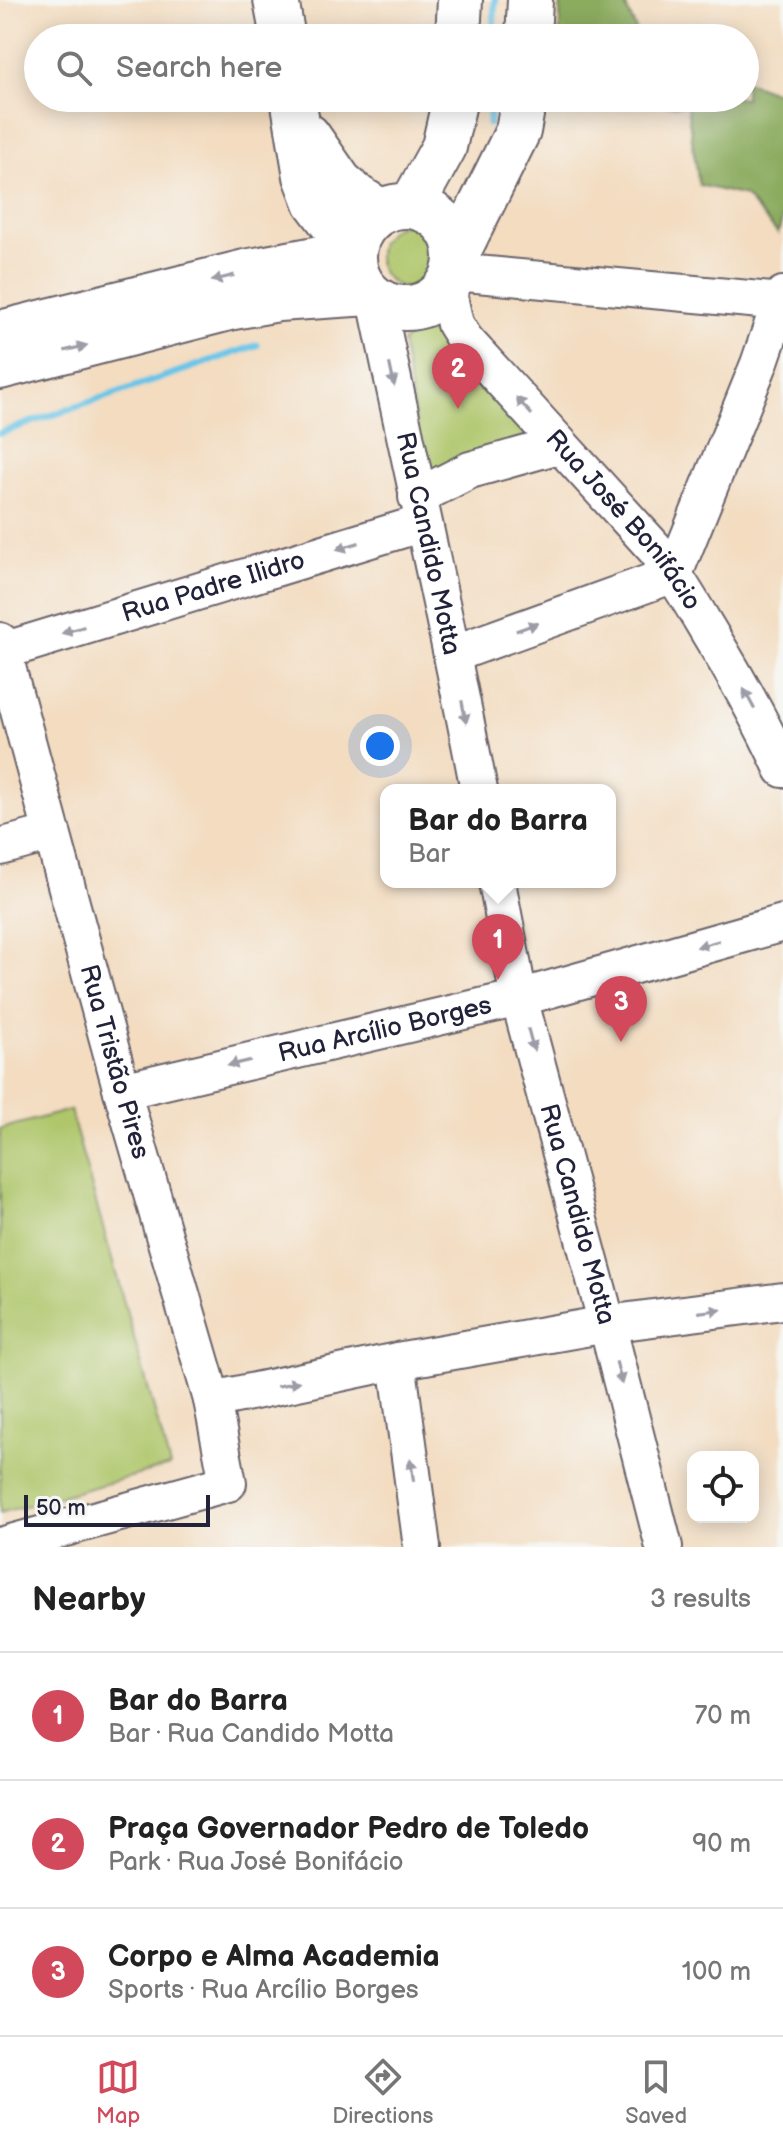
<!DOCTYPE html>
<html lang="en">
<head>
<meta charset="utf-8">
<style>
	body { margin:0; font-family:"Balsamiq Sans",sans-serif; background:#f6f6f6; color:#222 }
	.controls { position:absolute; right:24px; bottom:24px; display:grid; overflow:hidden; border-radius:16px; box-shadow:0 4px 20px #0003 }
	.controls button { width:72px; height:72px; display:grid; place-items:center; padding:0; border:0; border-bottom:2px solid #e0e0e0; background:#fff; color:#222; font:40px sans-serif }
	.scale { position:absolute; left:24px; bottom:20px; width:186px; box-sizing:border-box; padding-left:8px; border:4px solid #22223b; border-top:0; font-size:22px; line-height:28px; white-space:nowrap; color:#22223b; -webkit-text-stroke:6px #f6f6f2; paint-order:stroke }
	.you { position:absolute; left:380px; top:746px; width:28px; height:28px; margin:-20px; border:6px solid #fff; border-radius:50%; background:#1a73e8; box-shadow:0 0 0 12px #1a73e833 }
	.badge { display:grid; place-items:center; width:52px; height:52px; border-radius:50%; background:#d1495b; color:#fff; font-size:26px; font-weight:700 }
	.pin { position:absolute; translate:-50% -66px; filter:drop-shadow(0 2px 4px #0008) }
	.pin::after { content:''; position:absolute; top:42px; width:28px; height:24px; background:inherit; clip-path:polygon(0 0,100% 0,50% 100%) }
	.popup { position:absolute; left:380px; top:784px; width:236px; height:104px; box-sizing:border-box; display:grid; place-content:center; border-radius:16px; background:#fff; filter:drop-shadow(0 2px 6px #0005); font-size:26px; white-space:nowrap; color:#767676 }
	.popup b { font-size:30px; color:#222 }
	.popup::after { content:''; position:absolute; left:50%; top:100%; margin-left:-16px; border:16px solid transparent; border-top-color:#fff }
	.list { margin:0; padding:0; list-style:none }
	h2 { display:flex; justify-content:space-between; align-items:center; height:104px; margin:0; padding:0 32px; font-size:34px }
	h2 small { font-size:26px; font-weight:400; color:#767676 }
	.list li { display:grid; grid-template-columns:52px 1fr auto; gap:24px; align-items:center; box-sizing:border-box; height:128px; padding:0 32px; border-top:2px solid #e0e0e0 }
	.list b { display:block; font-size:30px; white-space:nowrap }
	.list p { margin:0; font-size:26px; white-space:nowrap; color:#767676 }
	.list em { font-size:26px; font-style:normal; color:#767676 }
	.icon { flex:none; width:44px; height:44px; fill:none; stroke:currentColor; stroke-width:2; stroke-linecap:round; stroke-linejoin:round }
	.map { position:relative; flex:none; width:783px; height:1547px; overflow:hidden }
	.search { position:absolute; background:#fff; box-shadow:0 4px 20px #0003; left:24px; right:24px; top:24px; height:88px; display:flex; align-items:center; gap:20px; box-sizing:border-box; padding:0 28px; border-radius:44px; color:#767676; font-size:30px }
	.sheet { height:488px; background:#fff }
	nav { display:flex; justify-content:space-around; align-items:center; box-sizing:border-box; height:112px; border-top:2px solid #e0e0e0; background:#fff; font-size:22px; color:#767676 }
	nav a { display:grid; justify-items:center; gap:4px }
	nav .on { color:#d1495b }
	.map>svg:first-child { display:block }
	.green { fill:#afc66b; stroke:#687453; stroke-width:2 }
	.forest { fill:#8bab5f; stroke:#56664d; stroke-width:2 }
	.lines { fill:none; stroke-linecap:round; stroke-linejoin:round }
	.stream { stroke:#69c5e7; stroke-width:7 }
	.minor-casing { stroke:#6b636a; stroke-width:40 }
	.major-casing { stroke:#6b636a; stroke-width:48 }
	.minor { stroke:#fff; stroke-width:36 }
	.major { stroke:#fff; stroke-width:44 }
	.oneway { fill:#9c9ca7 }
	.labels { text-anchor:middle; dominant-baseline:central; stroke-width:6; stroke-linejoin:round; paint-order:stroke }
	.street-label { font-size:26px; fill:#22223b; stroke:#f6f6f2 }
</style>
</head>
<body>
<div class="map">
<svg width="783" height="1547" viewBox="0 0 783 1547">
	<rect width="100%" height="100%" fill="#f6f6f2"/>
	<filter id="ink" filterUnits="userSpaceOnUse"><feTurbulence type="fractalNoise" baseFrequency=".0125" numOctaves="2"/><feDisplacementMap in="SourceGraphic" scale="16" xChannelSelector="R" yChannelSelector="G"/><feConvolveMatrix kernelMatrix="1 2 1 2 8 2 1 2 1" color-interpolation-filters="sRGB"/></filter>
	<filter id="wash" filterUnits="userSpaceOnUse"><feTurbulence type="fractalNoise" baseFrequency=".006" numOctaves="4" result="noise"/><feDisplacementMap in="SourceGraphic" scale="32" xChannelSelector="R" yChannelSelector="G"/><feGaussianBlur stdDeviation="1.8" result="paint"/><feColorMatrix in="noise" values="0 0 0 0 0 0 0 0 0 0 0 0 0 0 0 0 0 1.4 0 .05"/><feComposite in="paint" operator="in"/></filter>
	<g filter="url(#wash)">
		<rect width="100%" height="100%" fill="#f3dcc0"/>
		<!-- green -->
		<path class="green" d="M378 256a32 32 0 1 1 64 0a32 32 0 1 1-64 0Z
			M415,331l14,1 16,11 89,96 -109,37 -23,-134z
			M70,1110l100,356 -170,47v-384z"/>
		<!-- forest -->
		<path class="forest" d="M561,0h62l15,34 7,4h-86z
			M745,81l38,14v121l-5,18 -33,-38 -46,-11 -12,-79 -21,-1 -29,-6 -81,1v-2h189z"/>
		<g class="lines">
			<!-- stream -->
			<path class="stream" d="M493,38l2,-38
				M489,124l2,-26
				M0,433l257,-88"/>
		</g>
	</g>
	<g filter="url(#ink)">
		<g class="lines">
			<defs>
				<g id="minor">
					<path d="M455,272l328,30"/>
					<path id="s1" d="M447,288l8,36 10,16 192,211c19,25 34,51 50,78 28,46 54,91 76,140"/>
					<path id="s2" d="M376,299c34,164 72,327 103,491"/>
					<path d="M417,497l53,-27 89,-25"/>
					<path id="s3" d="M0,641l122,450 90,309 16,83 -228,63"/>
					<path id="s4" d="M3,651l420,-128"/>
					<path d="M453,654l221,-80 85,-210 24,-69"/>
					<path d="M0,847l52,-14"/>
					<path id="s5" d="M497,882l22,116 88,326 57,223"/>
					<path id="s6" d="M122,1091l397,-93 264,-75"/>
					<path d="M397,1361l25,186"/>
					<path d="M212,1400l185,-39 210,-37 176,-23"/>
				</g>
				<path id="major" d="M276,0l7,38
					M458,38l2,-38
					M528,38l2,-38
					M308,136l32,46 17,15 23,14
					M412,205l32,-58 11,-49
					M354 257a51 51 0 1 1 102 0a51 51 0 1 1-102 0Z
					M457,254l61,-123 6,-33
					M0,333l245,-61 109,-20 -38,-50 -10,-26 -13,-78
					M0,367l233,-60 45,-8 91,-6"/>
			</defs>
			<!-- minor casing -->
			<use href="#minor" class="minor-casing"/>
			<!-- major casing -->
			<use href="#major" class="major-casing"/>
			<!-- minor -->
			<use href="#minor" class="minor"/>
			<!-- major -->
			<use href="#major" class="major"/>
		</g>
		<!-- one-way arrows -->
		<defs><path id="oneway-solid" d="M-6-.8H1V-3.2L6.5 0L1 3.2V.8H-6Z" transform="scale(2)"/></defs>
		<g class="oneway">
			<use href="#oneway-solid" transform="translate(223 278) rotate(166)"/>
			<use href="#oneway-solid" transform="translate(76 348) rotate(-14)"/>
			<use href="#oneway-solid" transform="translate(392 375) rotate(78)"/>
			<use href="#oneway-solid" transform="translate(524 406) rotate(-132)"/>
			<use href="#oneway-solid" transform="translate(348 546) rotate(163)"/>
			<use href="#oneway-solid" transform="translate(527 627) rotate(-20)"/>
			<use href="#oneway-solid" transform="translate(73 630) rotate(163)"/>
			<use href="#oneway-solid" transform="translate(749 699) rotate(-118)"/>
			<use href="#oneway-solid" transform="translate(464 712) rotate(79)"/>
			<use href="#oneway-solid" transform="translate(708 944) rotate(164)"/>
			<use href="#oneway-solid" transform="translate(531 1040) rotate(75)"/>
			<use href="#oneway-solid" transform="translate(239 1063) rotate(167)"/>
			<use href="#oneway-solid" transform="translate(710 1311) rotate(-7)"/>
			<use href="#oneway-solid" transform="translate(619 1373) rotate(76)"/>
			<use href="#oneway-solid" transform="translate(288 1384) rotate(-12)"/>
			<use href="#oneway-solid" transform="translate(412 1470) rotate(-98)"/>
		</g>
	</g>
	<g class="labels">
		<!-- street labels -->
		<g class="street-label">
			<text stroke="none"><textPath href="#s1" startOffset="296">Rua José Bonifácio</textPath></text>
			<text stroke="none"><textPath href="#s2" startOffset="250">Rua Candido Motta</textPath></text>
			<text stroke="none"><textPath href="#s4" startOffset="220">Rua Padre Ilidro</textPath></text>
			<text stroke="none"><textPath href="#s6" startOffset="270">Rua Arcílio Borges</textPath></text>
			<text stroke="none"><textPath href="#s3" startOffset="436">Rua Tristão Pires</textPath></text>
			<text stroke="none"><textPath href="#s5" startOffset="342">Rua Candido Motta</textPath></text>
		</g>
	</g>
</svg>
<div class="controls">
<button><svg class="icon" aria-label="locate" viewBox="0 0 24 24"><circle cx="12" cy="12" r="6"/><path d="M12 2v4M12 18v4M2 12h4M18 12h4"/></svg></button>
</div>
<div class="scale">50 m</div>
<div class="you"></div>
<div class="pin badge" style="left:498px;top:980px">1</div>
<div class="popup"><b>Bar do Barra</b>Bar</div>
<div class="pin badge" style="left:458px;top:409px">2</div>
<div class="pin badge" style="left:621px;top:1042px">3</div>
<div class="search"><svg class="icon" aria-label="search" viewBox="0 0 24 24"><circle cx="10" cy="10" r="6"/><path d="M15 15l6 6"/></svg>Search here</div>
</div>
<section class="sheet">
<h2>Nearby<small>3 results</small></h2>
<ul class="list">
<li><span class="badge">1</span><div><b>Bar do Barra</b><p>Bar · Rua Candido Motta</p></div><em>70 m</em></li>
<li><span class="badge">2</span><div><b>Praça Governador Pedro de Toledo</b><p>Park · Rua José Bonifácio</p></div><em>90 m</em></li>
<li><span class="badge">3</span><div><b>Corpo e Alma Academia</b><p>Sports · Rua Arcílio Borges</p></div><em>100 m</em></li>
</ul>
</section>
<nav>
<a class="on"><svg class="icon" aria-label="map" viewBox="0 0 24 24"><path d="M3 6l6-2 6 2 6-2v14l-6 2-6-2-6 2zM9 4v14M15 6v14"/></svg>Map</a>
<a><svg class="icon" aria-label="directions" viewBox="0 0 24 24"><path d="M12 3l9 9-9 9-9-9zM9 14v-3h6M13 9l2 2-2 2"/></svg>Directions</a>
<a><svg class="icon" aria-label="saved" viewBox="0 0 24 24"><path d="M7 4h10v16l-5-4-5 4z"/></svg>Saved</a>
</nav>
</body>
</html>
